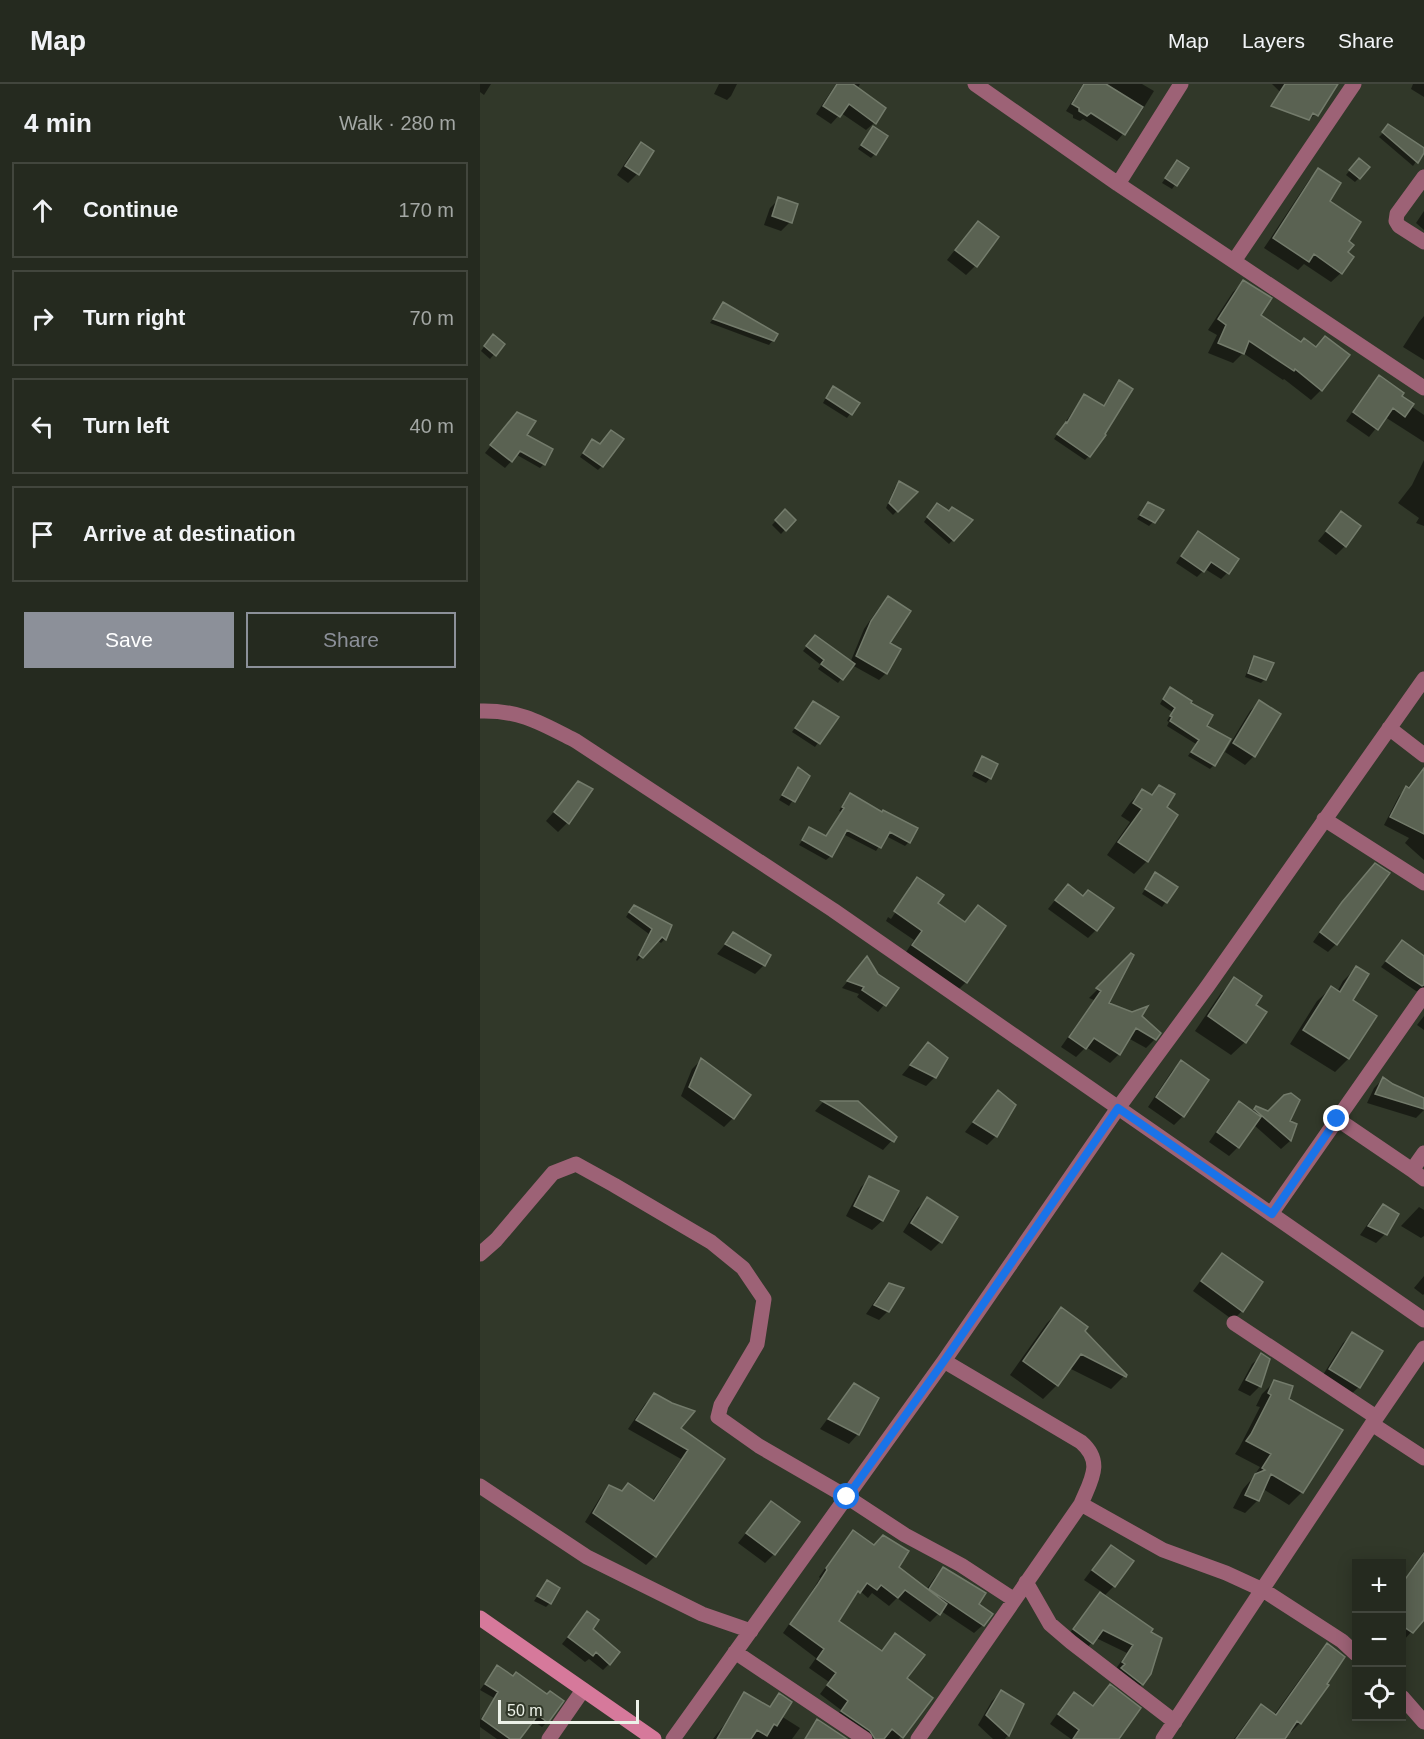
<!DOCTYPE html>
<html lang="en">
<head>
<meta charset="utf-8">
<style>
	body { margin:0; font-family:Helvetica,sans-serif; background:#2d3228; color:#f1f3f6 }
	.controls { position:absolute; right:18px; bottom:18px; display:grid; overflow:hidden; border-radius:0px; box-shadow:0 3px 15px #0003 }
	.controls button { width:54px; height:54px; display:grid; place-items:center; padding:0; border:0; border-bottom:2px solid #42463d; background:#252a1f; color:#f1f3f6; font:30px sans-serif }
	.scale { position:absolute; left:18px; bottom:15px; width:141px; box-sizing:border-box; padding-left:6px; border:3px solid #ecf1e8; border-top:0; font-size:16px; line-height:21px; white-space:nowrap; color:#ecf1e8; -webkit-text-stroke:4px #313829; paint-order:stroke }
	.stop { position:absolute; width:18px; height:18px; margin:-14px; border:4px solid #1a73e8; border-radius:50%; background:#fff }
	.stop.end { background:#1a73e8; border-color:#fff; box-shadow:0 2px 6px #0008 }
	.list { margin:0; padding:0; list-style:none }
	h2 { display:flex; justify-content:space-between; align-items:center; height:78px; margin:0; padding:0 24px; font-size:26px }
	h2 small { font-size:20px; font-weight:400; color:#a3a7a4 }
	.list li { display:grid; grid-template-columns:39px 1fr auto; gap:18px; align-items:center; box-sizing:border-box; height:96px; margin:0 12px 12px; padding:0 12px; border:2px solid #42463d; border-radius:0px }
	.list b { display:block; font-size:22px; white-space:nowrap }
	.list em { font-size:20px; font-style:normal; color:#a3a7a4 }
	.actions { display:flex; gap:12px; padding:18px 24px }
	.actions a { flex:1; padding:14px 0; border:2px solid #8c9099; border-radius:0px; text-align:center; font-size:21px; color:#8c9099 }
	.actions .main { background:#8c9099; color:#fff }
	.icon { flex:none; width:33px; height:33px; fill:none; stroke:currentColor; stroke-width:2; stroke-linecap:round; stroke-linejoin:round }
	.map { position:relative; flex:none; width:944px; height:1655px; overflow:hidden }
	header { display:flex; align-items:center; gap:36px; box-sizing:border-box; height:84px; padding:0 30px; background:#252a1f; border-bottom:2px solid #42463d }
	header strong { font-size:28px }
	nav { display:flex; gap:33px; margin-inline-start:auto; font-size:21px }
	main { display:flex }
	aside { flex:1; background:#252a1f }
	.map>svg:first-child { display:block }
	.shadow { fill:#0007 }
	.building { fill:#5a6252; stroke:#737b6b; stroke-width:1.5 }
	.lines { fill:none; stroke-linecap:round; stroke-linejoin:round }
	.street { stroke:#9d6276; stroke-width:15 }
	.secondary { stroke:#d6799b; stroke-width:15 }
	.route { stroke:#1a73e8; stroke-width:8 }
</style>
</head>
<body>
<header>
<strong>Map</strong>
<nav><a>Map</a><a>Layers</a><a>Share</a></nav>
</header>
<main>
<aside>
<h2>4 min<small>Walk · 280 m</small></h2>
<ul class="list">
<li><svg class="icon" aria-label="ahead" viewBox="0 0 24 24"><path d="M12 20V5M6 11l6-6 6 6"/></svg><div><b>Continue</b></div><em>170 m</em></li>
<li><svg class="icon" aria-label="right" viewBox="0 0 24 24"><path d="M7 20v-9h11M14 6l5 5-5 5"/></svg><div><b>Turn right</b></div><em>70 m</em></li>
<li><svg class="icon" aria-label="left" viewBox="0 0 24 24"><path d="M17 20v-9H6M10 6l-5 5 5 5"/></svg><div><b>Turn left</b></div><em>40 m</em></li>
<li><svg class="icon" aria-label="arrive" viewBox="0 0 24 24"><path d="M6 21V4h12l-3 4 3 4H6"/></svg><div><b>Arrive at destination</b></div></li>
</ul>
<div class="actions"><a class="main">Save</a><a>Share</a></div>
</aside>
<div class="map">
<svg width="944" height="1655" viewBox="0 0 944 1655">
	<rect width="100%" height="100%" fill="#313829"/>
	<!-- shadow -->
	<path class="shadow" d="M0,0h11l-7,11 -4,-3z
		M239,0h18l-6,12 -4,4 -13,-6z
		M356,0h24l-3,5 17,34 -8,7 -25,-17 -10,11 -15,-10z
		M603,0h59l12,7 -13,21 -24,29 -34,-22 -3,2 -7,-3v-3l-7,-4z
		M792,0h64l-16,25 -11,11z
		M933,0h11v13l-13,-8z
		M393,44l2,26 -4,4 -13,-9z
		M905,47l39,19 -11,16 -34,-29z
		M161,60l-4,30 -9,9 -11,-8 15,-22z
		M697,78l10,7 -15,20 -10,-6z
		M875,80l4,14 -4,4 -9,-7z
		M838,86l10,32 19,40 -1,10 -5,21 -10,9 -27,-18 -6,6 -34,-22 45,-68z
		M299,115l11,23 -9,9 -17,-6 6,-17z
		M944,127v19l-8,-7z
		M498,139l19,14 -22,29 -9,9 -19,-15 22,-28z
		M763,198l15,34 43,27 13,5 11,-10 -4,52 -10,10 -27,-21 -1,1 -40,-27 -10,10 -25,-10 9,-18 -9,-5 25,-38z
		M243,220l50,36 -4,5 -59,-22z
		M944,232v44l-21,-13 16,-25z
		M9,256l14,4 -13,15 -9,-8z
		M899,293l32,29 13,9v27l-39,-25 -16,20 -23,-16 25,-36z
		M639,298l-30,74 -4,4 -31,-21 30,-44 19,12z
		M349,308l29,11 -11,15 -24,-15z
		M33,334l31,46 -4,4 -23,-13 -12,13 -20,-15z
		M108,361l14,21 -4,4 -18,-13z
		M944,376v66l-8,-3 3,-5 -21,-15 14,-18z
		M419,399l16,9 -22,23 -7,-7 9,-21z
		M668,420l5,18 -4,4 -12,-7z
		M453,425l16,3 22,9 -22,23 -25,-22z
		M305,427l9,9 -13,14 -9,-9z
		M861,429l4,33 -9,9 -18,-14z
		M718,449l38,26 -9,14 -6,6 -16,-10 -8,8 -21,-14 16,-24z
		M408,514v45l-2,30 -7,7 -27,-15 -14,18 -20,-14 3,-4 -18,-14 8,-10 39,22 14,-34 17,-24z
		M775,574l10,21 -4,4 -16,-6 6,-15z
		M686,609l39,33 9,39 -4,4 -22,-13 8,-12 -29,-18 2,-4 -2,-1 5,-9 -12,-8z
		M779,618l-5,54 -9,9 -20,-13 25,-41z
		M330,623l27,10 -22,30 -23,-15z
		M503,674l13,7 -6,13 -4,5 -14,-7 7,-14z
		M318,685l10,7 -19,30 -10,-6 15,-27z
		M939,692l5,4v80l-19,-17 4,-5 -25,-13 15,-29z
		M98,699l13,7 -24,33 -9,9 -12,-11z
		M679,702l6,22 -18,53 -13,13 -27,-19 23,-33 -9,-6 9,-13 12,-12 8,4z
		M370,711l59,47 -4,4 -19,-10 -10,15 -33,-17 -12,22 -5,4 -27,-15 11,-16 15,9 16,-26 -2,-1 7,-12z
		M675,790l21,14 -14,19 -20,-13z
		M886,790l-30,70 -8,8 -15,-10 21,-30z
		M437,795l19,25 28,19 14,-16 -12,75 -9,9 -53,-36 10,-15 -28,-19 2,-4 3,2 21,-32h-3z
		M580,810l36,36 -8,8 -40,-29z
		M150,827l41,15 -6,13 -4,4 -4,-3 -20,21 -1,-1 13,-26 -23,-17z
		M254,850l30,31 -9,9 -38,-20z
		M917,863l27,11v35l-8,-2 -35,-24z
		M652,871l-25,48 33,13 15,23 -9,9 -18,-10 -9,16 -9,9 -24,-16 -10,10 -15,-10 33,-47 -5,-2z
		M387,874l10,17 20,14 -19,23 -21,-15 2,-3 -17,-6z
		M876,884l-5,33 24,15 -27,43 -13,13 -45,-28 27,-43 14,-13 6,4 6,-11z
		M755,895l19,26 -9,37 -14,13 -36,-24 26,-38z
		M944,932v14l-7,-5z
		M448,960l7,33 -9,9 -24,-11z
		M221,976l32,58 -9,9 -43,-31 11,-27z
		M701,978l2,54 -9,9 -26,-18 24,-36z
		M903,995l41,21v10l-8,8 -49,-15 7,-15z
		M518,1008l-2,44 -9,9 -22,-13 24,-31z
		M343,1018h35l37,35 -12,13 -68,-39z
		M759,1019l13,9 4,-4 39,17 -5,16 -9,8 -27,-24 -16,22 -9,9 -20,-14 21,-30z
		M390,1094l26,14 -14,29 -10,9 -26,-14 15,-29z
		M447,1115l13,43 -9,9 -28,-19 15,-24z
		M903,1122l2,28 -9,9 -16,-8 14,-20z
		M939,1123l5,3v26l-3,2 -20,-12z
		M742,1171l20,56 -9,9 -40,-29 20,-27z
		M944,1192v18l-1,1 -9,-7z
		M409,1200l-1,27 -9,9 -13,-6 14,-20z
		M581,1225l64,66 -14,14 -42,-21 -12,17 -14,14 -33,-24 37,-52z
		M872,1250l29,18 -22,35 -10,9 -28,-18 22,-35z
		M782,1271l7,4 -10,28 -9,9 -12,-6 14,-26z
		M795,1297l13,18 14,93 -13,13 -26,-16 -5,11 -13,13 -12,-5 10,-19 8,-9 9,-13 -25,-13 4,-6 21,-41 -4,-1 6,-12z
		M375,1301l3,49 -9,10 -29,-15 26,-35z
		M174,1311l25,34 44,30 -68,97 -9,9 -61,-43 16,-26 9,-9 10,5 8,-8 24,17 29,-42 -53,-30 17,-25z
		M292,1419l26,20 -24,31 -9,9 -27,-20 25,-31z
		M373,1448l73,58 9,-13 9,-8 33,35 6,21 -9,8 -33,-22 -11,11 -33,-24 -8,8 -17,-13 -4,5 -8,-7 -9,9 -14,21 44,31 14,-17 10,44 26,19 -32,41h-13l-2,-2 -1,2h-22l-27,-19 7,-10 -21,-16 9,-12 -20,-14 7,-10 -33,-25 27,-39 10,-16 -1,-1 26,-37z
		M631,1463l3,39 -10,10 47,33 -9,55 -8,7 -19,-21 12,-17 -31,-15 -12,13 -17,-14 25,-35 10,-10 -18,-12 18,-24z
		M944,1467v25l-7,8 -11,-7z
		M67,1498l3,21 -4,4 -12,-6z
		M922,1505l22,17v12l-21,23 -1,-1z
		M101,1536l9,10 19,34 -6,6 -14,-11 -4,3 -23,-18z
		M847,1561l-27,78 -9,9 -2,-1 -6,8h-49l18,-24 9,-9 13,9 44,-61z
		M17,1583l50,55 -5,5 -10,-7 -13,19h-22l-17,-12v-7l14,-22 -14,-8z
		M630,1602l7,53h-46l-21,-15 15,-21 9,-9 18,13z
		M521,1608l21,12 -14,31 -3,4h-12l-15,-14 14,-24z
		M264,1609l37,23 19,12 -8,11h-79l11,-14 16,-27z"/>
	<!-- building -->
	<path class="building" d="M357,0h16l33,24 -10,16 -27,-20 -9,13 -17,-11z
		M604,0h22l37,23 -18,28 -34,-22 -4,3 -8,-5v-3l-7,-4z
		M805,0h53l-20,32 -5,-3 -4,7 -38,-14z
		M908,40l36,24v5l-6,10 -36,-31z
		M393,42l15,10 -12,19 -15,-10z
		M161,58l13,9 -15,24 -14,-9z
		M879,74l11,9 -10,12 -11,-9z
		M697,76l12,8 -12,18 -12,-8z
		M838,84l23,15 -11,18 31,21 -12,19 5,4 -6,7 6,5 -12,17 -28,-20 -5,8 -36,-24z
		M298,113l20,7 -6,19 -20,-7z
		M498,137l21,16 -22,30 -22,-17z
		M763,196l29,18 -11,17 40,27 3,-4 12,9 9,-11 25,19 -28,36 -27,-22 -1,2 -45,-30 -5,13 -26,-11 8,-18 -8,-6z
		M243,218l55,32 -4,7 -61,-22z
		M13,250l12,10 -9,12 -12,-10z
		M899,291l25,18 -2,3 12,8 -9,13 -12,-9 -15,22 -25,-18z
		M639,296l14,9 -28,45 1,1 -16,22 -33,-23 9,-12 1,1 17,-29 20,12z
		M353,302l27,17 -8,12 -26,-17z
		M37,328l19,9 -9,14 26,14 -8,16 -25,-14 -8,11 -22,-17z
		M131,346l13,9 -21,28 -20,-14 9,-14 8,5z
		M419,397l19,11 -20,20 -9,-9z
		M668,418l16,8 -9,13 -15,-8z
		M457,419l12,8 3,-4 21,13 -19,21 -27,-24z
		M305,425l11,11 -10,11 -11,-11z
		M861,427l20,15 -15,21 -20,-16z
		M718,447l41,28 -10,15 -18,-12 -7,10 -23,-16z
		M408,512l23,15 -21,32 11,6 -14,25 -31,-18 15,-35z
		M335,551l40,29 -12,16 -22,-16 3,-4 -18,-14z
		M774,572l20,7 -8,17 -18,-7z
		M690,603l22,14 -1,2 22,12 -6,11 24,13 -16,27 -24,-14 8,-12 -29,-19 2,-4 -2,-1 5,-8 -12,-9z
		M779,616l22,14 -26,43 -22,-14z
		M333,617l26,16 -19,27 -25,-16z
		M502,672l16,8 -7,15 -16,-8z
		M318,683l12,9 -15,26 -13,-7z
		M944,684v66l-34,-17 16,-31 3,2z
		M98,697l15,8 -24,35 -15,-12z
		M679,701l16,9 -8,13 11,8 -30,47 -30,-20 24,-33 -9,-6 9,-14 10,6z
		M370,709l32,19 1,-2 35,18 -8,15 -20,-11 -9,16 -34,-18 -15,27 -30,-17 7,-13 17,9 18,-28 -2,-1z
		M895,779l15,10 -53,72 -17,-13 22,-30z
		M675,788l23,15 -11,16 -22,-14z
		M437,793l27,18 -6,8 27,19 13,-17 28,21 -39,57 -55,-38 10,-14 -28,-20z
		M588,800l15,12 5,-6 26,18 -17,23 -42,-31z
		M154,821l38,20 -6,15 -4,-3 -19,21 -4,-3 13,-26 -23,-17z
		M253,848l38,23 -6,11 -40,-22z
		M922,856l22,16v29l-2,1 -14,-9 -22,-16z
		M651,869l3,2 -25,48 23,9 16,-6 -6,10 19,17 -5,7 -20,-12 -16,27 -26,-17 -8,11 -17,-12 32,-46 -5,-3z
		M387,872l11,18 21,14 -13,18 -24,-16 2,-3 -17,-6z
		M876,882l13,8 -16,26 24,16 -28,43 -46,-29 28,-44 9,6z
		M754,893l28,19 -6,9 11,7 -21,31 -38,-27z
		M448,958l20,16 -12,20 -26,-13z
		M221,974l50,37 -17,24 -45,-32z
		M701,976l28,20 -25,37 -28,-20z
		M903,993l10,7 31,14v11l-49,-15z
		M518,1006l18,15 -19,32 -24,-15z
		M811,1009l9,7 -10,21 7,3 -6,17 -37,-32 2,-3 12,5 16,-16z
		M342,1017h36l39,36 -3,5z
		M759,1017l22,16 -22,31 -22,-16z
		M389,1092l30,15 -16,30 -29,-15z
		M447,1113l31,20 -16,26 -31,-20z
		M903,1120l16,10 -12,21 -19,-9z
		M742,1169l41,29 -20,30 -42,-31z
		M409,1199l15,5 -15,24 -15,-7z
		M581,1223l27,20 -3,4 42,44 -1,2 -45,-23 -23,32 -35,-25z
		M872,1248l31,19 -23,37 -31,-19z
		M781,1269l9,6 -9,28 -15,-7z
		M794,1296l19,6 -4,13 54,31 -40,63 -32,-19 -12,27 -14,-6 10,-21 10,-4 -3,-2 9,-14 -25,-13 5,-7 20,-39 -3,-2z
		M374,1299l25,15 -20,37 -31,-16z
		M174,1309l18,10 23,8 -14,17 44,31 -69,98 -63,-44 16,-28 13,6 6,-8 26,18 34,-51 -52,-30z
		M291,1417l29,21 -25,33 -29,-22z
		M373,1446l21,15 9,-10 26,16 -10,16 48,37 -7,11 -35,-25 -7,8 -17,-13 -4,5 -10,-7 -7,10 -2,-2 -19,30 43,30 13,-18 30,22 -18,23 26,20 -30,40 -11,-9 -8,10h-9l-5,-8 -29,-20 7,-10 -21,-16 9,-12 -19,-14 7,-10 -34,-25 28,-40 9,-14 -1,-2z
		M631,1461l23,16 -19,26 -23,-17z
		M944,1469v67l-11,13 -12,-8v-40z
		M463,1483l43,26 -7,11 14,10 -9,12 -55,-37z
		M67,1496l13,8 -9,16 -14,-8z
		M620,1508l53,37 -2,3 11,6 -11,36 -8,11 -22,-17 4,-4 -3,-2 11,-17 -30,-15 -10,14 -20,-15z
		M107,1527l12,9 -6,9 27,23 -10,13 -14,-13 -3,4 -25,-19z
		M847,1559l18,14 -18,27 2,1 -28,39 -4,-3 -12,18h-49l25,-35 15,11z
		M17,1581l16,11 3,-4 31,22 3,-3 14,10 -16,22 -10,-8 -18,24h-10l-28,-20 16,-27 -13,-8z
		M630,1600l31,24 -22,31h-46l6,-9 -21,-16 16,-22 19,14z
		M521,1606l23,14 -15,32 -23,-21z
		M264,1608l26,15 9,-14 13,9 -15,24 -3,-2 -7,12 -10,-6 -6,9h-34z
		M337,1635l30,20h-42z"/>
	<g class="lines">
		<!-- street -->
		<path class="street" d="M495,0l143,100
			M701,0l-63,100 306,204
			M944,93l-27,37 -1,7 3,5 25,16
			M754,177l120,-177
			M0,627c41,-1 61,12 96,30l257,169 591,410
			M909,644l35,27
			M844,735l100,64
			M857,1035l75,51 12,-17
			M932,1086l12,9
			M791,1130l153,-219
			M0,1170l16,-14 57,-67 23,-9 38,21 97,57 32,26 21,31 -7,45 -36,61 -3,12 41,29 88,51 58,38 56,30 52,34
			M754,1239l142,94
			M892,1340l52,34
			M0,1402l107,71 115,57 49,17
			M601,1420l82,46 63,23 37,17 79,51 14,13
			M546,1498l24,42 21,18 104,80
			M255,1568l130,87
			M922,1613l22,25
			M69,1655l34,-49
			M193,1655l271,-378 174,-253 89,-121 217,-308
			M438,1655l163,-235c10,-24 23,-42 0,-62l-137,-81
			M683,1655l209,-315 52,-76"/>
		<!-- secondary -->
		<path class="secondary" d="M0,1534l174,121"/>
	</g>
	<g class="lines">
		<!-- route -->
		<path class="route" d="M367,1413l97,-136 174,-253 154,106 65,-95"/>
	</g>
</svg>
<div class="controls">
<button>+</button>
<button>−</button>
<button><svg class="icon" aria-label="locate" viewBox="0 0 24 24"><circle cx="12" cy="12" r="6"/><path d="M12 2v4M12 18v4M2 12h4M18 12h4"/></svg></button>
</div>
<div class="scale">50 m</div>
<div class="stop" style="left:367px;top:1413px"></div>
<div class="stop end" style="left:857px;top:1035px"></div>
</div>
</main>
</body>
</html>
